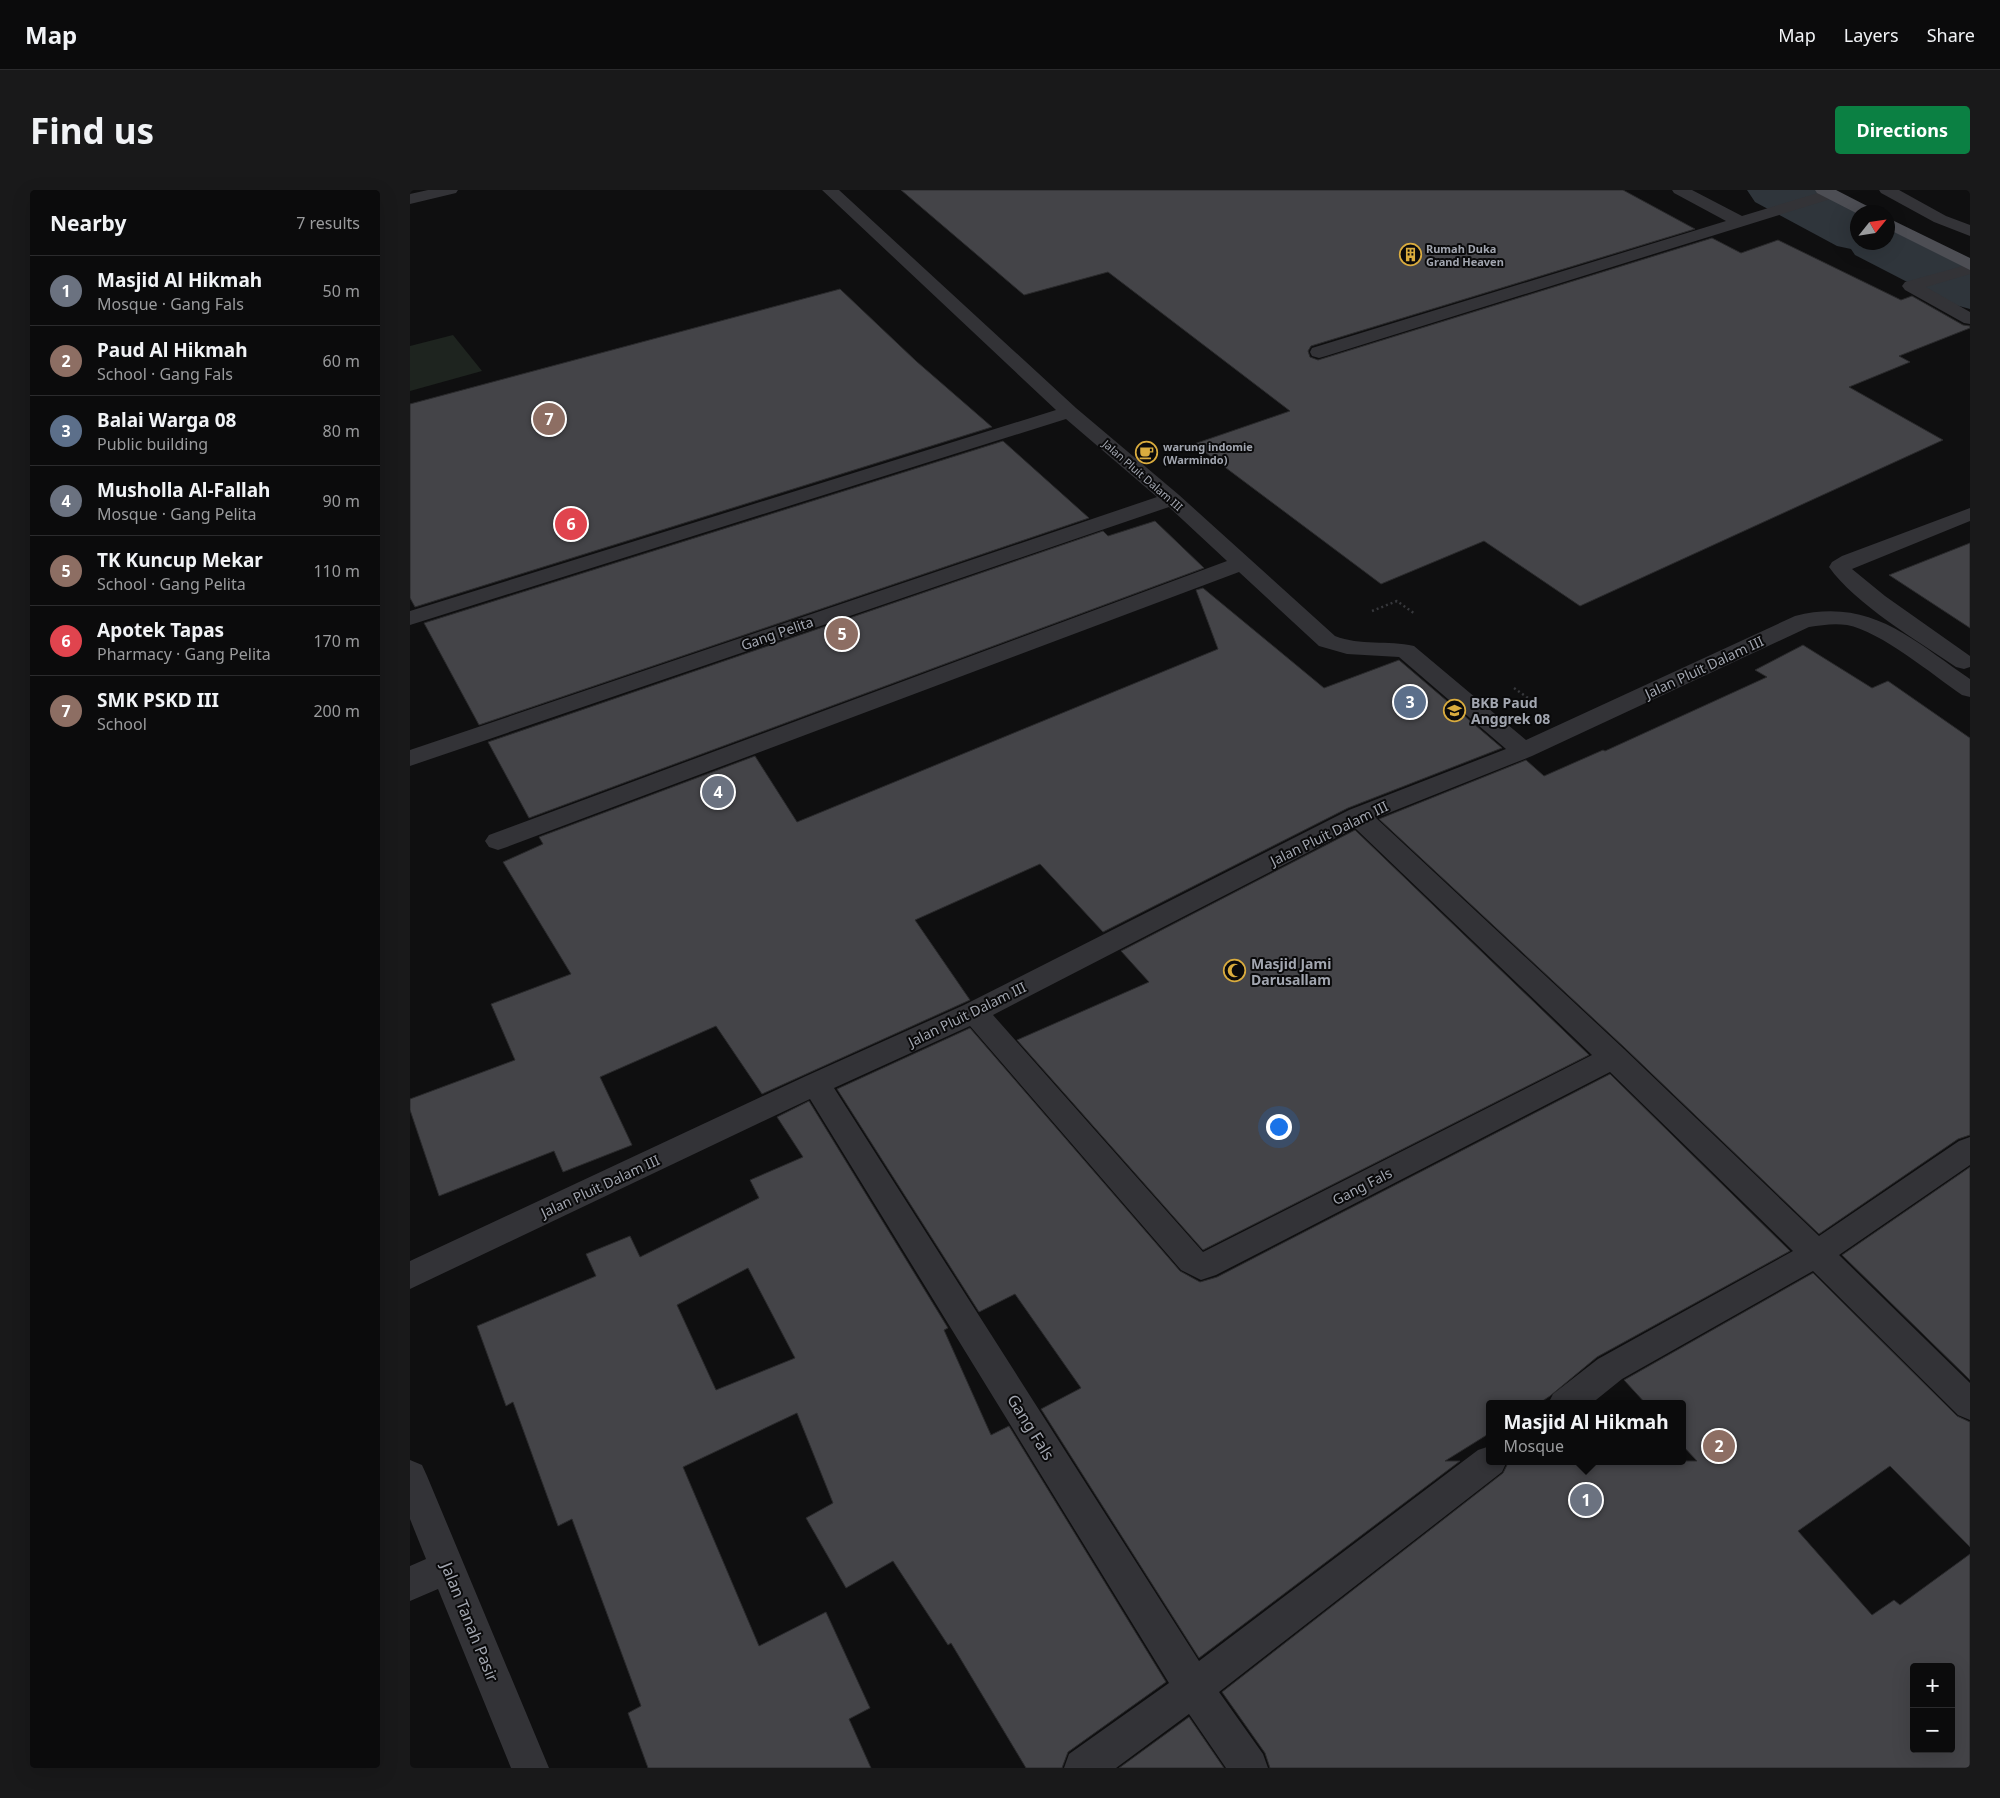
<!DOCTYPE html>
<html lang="en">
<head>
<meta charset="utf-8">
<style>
	body { margin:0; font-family:"Noto Sans",sans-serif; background:#19191a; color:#f1f3f6 }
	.controls { position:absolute; right:15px; bottom:15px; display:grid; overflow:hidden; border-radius:5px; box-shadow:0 5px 20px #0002 }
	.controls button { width:45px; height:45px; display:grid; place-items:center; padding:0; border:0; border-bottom:1px solid #2b2b2d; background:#0b0b0c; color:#f1f3f6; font:25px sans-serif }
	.compass { position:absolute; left:1440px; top:15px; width:45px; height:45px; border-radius:50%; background:#0b0b0c; box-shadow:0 5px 20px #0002; rotate:60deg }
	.you { position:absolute; left:868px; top:936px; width:18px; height:18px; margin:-12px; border:4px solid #fff; border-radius:50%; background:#1a73e8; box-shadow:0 0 0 8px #1a73e833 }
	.badge { display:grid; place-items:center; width:32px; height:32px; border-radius:50%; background:#0b8043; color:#fff; font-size:16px; font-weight:700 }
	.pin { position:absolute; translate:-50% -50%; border:2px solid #fff; box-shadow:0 1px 5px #0006 }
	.popup { position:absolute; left:1076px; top:1210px; width:200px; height:65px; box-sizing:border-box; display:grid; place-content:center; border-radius:5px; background:#0b0b0c; filter:drop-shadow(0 1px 4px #0005); font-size:16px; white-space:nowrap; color:#9a9b9d }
	.popup b { font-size:19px; color:#f1f3f6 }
	.popup::after { content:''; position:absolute; left:50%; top:100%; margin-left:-10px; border:10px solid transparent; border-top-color:#0b0b0c }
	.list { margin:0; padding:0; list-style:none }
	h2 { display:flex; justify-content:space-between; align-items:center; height:65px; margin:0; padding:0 20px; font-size:21px }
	h2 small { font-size:16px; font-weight:400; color:#9a9b9d }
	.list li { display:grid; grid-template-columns:32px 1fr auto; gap:15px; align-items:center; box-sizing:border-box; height:70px; padding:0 20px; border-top:1px solid #2b2b2d }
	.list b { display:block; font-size:19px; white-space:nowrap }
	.list p { margin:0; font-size:16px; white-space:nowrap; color:#9a9b9d }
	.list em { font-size:16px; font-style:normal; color:#9a9b9d }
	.map { position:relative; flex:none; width:1560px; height:1578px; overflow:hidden; border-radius:5px }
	header { display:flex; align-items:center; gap:30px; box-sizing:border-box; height:70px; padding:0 25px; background:#0b0b0c; border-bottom:1px solid #2b2b2d }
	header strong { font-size:24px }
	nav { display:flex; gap:28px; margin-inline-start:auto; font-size:18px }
	.intro { display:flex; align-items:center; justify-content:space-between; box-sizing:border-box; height:120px; padding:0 30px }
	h1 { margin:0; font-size:35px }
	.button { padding:12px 22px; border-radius:5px; background:#0b8043; color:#fff; font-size:18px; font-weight:700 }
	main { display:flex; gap:30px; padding:0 30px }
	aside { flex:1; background:#0b0b0c; border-radius:5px; box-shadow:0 5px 20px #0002 }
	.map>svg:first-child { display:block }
	.green { fill:#1e241f }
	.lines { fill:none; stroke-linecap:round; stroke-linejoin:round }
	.river { fill:#2f353b; fill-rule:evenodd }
	.building { fill:#444448; stroke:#2a2a2c; fill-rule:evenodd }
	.path { stroke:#37383c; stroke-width:2.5; stroke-dasharray:2 3; stroke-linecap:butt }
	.minor { fill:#333337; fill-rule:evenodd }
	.major { fill:#4d4e54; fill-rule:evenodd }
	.labels { text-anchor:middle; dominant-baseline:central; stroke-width:4; stroke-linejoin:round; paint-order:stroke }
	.far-poi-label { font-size:11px; font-weight:bold; fill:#a2a6b0; stroke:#0a0a0b; text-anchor:start }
	.far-street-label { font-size:11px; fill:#a2a6b0; stroke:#0a0a0b }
	.street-label { font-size:14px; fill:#a2a6b0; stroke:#0a0a0b }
	.poi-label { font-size:14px; font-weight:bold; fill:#a2a6b0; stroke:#0a0a0b; text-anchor:start }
	.near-street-label { font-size:16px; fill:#a2a6b0; stroke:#0a0a0b }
</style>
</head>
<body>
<header>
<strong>Map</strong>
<nav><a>Map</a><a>Layers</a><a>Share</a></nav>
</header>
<div class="intro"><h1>Find us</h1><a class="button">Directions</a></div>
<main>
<aside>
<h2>Nearby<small>7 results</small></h2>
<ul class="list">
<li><span class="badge" style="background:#6b7280">1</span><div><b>Masjid Al Hikmah</b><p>Mosque · Gang Fals</p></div><em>50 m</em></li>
<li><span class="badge" style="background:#8d6e63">2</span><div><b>Paud Al Hikmah</b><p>School · Gang Fals</p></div><em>60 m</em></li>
<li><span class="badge" style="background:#5c6f8a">3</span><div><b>Balai Warga 08</b><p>Public building</p></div><em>80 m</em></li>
<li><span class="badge" style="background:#6b7280">4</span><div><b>Musholla Al-Fallah</b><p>Mosque · Gang Pelita</p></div><em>90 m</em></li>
<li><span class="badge" style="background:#8d6e63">5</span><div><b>TK Kuncup Mekar</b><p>School · Gang Pelita</p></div><em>110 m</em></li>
<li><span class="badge" style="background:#e0444e">6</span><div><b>Apotek Tapas</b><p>Pharmacy · Gang Pelita</p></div><em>170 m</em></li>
<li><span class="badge" style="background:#8d6e63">7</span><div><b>SMK PSKD III</b><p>School</p></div><em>200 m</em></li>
</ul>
</aside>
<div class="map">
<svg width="1560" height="1578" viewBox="0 0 1560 1578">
	<rect width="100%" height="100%" fill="#0f0f10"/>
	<!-- green -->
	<path class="green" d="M43,145l29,36 -72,20v-45z"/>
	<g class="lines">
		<!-- river -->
		<path class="river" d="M1337,0h72l44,22h-5v30h30v-15l9,2 73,37v43l-22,-6 -93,-48 -4,-6 -14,-3 -82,-44z"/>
	</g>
	<!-- building -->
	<path class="building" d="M491,0h722l72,39 -384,117 -3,5 2,6 8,3 394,-122 29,15 37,-13 123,60 11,-4 51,29 7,1v2l-71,28 11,6 -61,25 94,53 -363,166 -96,-65 -103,43 -187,-140 96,-33 -182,-139 -84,23z
		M430,99l76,72 76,66 -577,180 -5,-9v-194z
		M593,251l86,77 -610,207 -55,-102z
		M745,331l49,47 -675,250 -41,-76 615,-211 5,5z
		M1560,353v85l-81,-53z
		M793,398l121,100 75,-28 103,88 -154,60 -245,124 -63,-68 -125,56 55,80 -208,94 -46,-68 -116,51 32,68 -69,27 -9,-21 -115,45 -29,-86v-11l105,-39 -24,-56 80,-30 -68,-112 40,-18 -4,-7 216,-81 42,66 421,-173 -22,-59z
		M1393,455l69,43 16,-7 82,57v397l-12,4 -139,95 -194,-186 -246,-229 147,-59 18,16 59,-26 2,1 162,-74 -12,-7z
		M945,640l234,225 -386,195 -186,-210 132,-58 -28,-31z
		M560,838l210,243 20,11 17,-5 393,-203 180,177 -193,106 -47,39 -12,8h-48v29l-45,28h15l-261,197 -158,-249 40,-21 -66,-94 -36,18 -142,-223z
		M399,911l139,227 -4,2 47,105 18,-9 157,256 -98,70 -6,16h-36l-75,-125 -3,2 -55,-84 -47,27 -40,-70 27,-15 -36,-90 -114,54 76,179 67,-34 44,96 -21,11 22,49h-223l-20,-55 13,-7 -69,-187 -14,7 -45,-124 -7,4 -29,-80 119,-50 -10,-22 44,-18 10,21 119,-59 -9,-18 53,-23 -26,-40zM338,1078l47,90 -79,32 -39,-85z
		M1560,977v213l-128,-125z
		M1403,1083l144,143 13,6v125l-80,-81 -92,65 74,84 22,-15 6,5 70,-51v214h-700l-5,-15 -43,-61 281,-219 6,-12h188l-15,-16v-41h-36l-22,-24zM1504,1477h37v82h-37z
		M779,1527l35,51h-105z"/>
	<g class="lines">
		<!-- path -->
		<path class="path" d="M962,421l25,-10 18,13
			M1104,498l21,15"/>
		<!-- minor -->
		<path class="minor" d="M18,0h30l-2,3 -46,11v-10z
			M412,0h17l237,218 103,87 156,141c25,10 53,4 79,10l112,94 269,-124c76,-19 117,24 175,63v18l-8,-2c-29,-20 -82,-64 -115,-70 -13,-2 -25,0 -38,2l-277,129 -156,62 248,231 195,187 140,-95 11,-4v28l-131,90 131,128v37l-12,-5 -145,-144 -191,108 -31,25h-43l5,-10 45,-35 195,-108 -183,-179 -394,203 -15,5 -20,-10 -211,-244 -136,62 365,573 279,-211 12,-4v15h17l-5,11 -283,220 44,62 5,14h-42l-37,-54 -73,54h-52l5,-14 100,-71 -359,-584 -400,190v-28l396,-185 158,-71 385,-195 157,-61 -107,-92 -52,-3 -28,-8 -80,-74 -732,275 -9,3 -9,-3 -4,-6 4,-6 738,-274 -58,-54 -759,259v-16l747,-253 -91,-78 -656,206v-14l646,-201zM945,638l237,227 -389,197 -210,-237z
			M1262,0h20l50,26 86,-26 9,1 2,3 -2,3 -511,159 -7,2 -7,-2 -2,-4 2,-4 414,-127 -52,-28z
			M1469,0h20l47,26 24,9v11l-36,-14 -53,-29z
			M1560,74v10l-44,13 44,25v12l-6,-1 -59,-33 -3,-4 3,-4z
			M1560,318v13l-118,48 33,27 85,60v11l-6,2 -8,-2c-38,-26 -101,-63 -127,-100l3,-5 10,-6z
			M0,1270l12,5 5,11 122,292h-38l-73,-179 -28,12v-35l16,-7 -16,-40z"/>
		<!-- major -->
		<path class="major" d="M1405,0h21l37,19 2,3 -17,2 -41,-21z
			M1478,28l82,40v12l-82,-41z"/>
	</g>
	<!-- icons -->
	<defs>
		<symbol id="building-ring" viewBox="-11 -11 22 22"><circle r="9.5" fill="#0a0a0b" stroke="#daac3e" stroke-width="1.5"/><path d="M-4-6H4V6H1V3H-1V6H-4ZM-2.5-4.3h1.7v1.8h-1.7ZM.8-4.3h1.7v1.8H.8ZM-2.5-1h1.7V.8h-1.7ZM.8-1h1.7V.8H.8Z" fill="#daac3e"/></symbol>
		<symbol id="cafe-ring" viewBox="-11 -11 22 22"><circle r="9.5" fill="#0a0a0b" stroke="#daac3e" stroke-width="1.5"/><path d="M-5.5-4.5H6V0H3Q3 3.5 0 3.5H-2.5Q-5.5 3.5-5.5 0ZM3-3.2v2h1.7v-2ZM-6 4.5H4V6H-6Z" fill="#daac3e"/></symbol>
		<symbol id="school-ring" viewBox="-11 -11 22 22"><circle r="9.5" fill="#0a0a0b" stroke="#daac3e" stroke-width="1.5"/><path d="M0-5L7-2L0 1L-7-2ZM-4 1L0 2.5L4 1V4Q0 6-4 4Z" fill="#daac3e"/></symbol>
		<symbol id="mosque-ring" viewBox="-11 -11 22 22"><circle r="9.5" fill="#0a0a0b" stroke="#daac3e" stroke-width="1.5"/><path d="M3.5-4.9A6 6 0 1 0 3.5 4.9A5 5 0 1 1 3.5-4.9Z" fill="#daac3e"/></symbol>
	</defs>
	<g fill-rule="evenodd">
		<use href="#building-ring" x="988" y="52" width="25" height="25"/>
		<use href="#cafe-ring" x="724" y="250" width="25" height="25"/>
		<use href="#school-ring" x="1032" y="508" width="25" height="25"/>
		<use href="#mosque-ring" x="812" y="768" width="25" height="25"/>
	</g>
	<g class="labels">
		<!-- far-poi labels -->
		<g class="far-poi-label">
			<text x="1016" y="58">Rumah Duka<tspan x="1016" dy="13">Grand Heaven</tspan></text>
			<text x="753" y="256">warung indomie<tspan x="753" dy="13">(Warmindo)</tspan></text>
		</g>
		<!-- far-street labels -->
		<g class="far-street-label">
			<text transform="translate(733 285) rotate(41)">Jalan Pluit Dalam III</text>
		</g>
		<!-- street labels -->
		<g class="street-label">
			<text transform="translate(367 443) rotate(-19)">Gang Pelita</text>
			<text transform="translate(1294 477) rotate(-25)">Jalan Pluit Dalam III</text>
			<text transform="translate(919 643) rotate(-26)">Jalan Pluit Dalam III</text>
			<text transform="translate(557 824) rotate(-26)">Jalan Pluit Dalam III</text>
			<text transform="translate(190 996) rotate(-25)">Jalan Pluit Dalam III</text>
			<text transform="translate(952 996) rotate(-27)">Gang Fals</text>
		</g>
		<!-- poi labels -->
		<g class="poi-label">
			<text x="1061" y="512">BKB Paud<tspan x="1061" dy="16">Anggrek 08</tspan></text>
			<text x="841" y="773">Masjid Jami<tspan x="841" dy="16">Darusallam</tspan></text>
		</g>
		<!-- near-street labels -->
		<g class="near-street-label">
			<text transform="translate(621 1237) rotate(58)">Gang Fals</text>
			<text transform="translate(60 1432) rotate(68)">Jalan Tanah Pasir</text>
		</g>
	</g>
</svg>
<div class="controls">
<button>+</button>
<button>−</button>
</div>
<svg class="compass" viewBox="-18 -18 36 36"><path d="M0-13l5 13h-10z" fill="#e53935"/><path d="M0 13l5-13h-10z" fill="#9a9b9d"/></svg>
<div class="you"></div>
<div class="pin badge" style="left:1176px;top:1310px;background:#6b7280">1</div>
<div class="popup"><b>Masjid Al Hikmah</b>Mosque</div>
<div class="pin badge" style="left:1309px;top:1256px;background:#8d6e63">2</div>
<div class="pin badge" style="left:1000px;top:512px;background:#5c6f8a">3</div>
<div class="pin badge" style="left:308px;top:602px;background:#6b7280">4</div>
<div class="pin badge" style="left:432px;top:444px;background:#8d6e63">5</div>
<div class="pin badge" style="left:161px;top:334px;background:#e0444e">6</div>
<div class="pin badge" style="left:139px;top:229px;background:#8d6e63">7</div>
</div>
</main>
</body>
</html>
